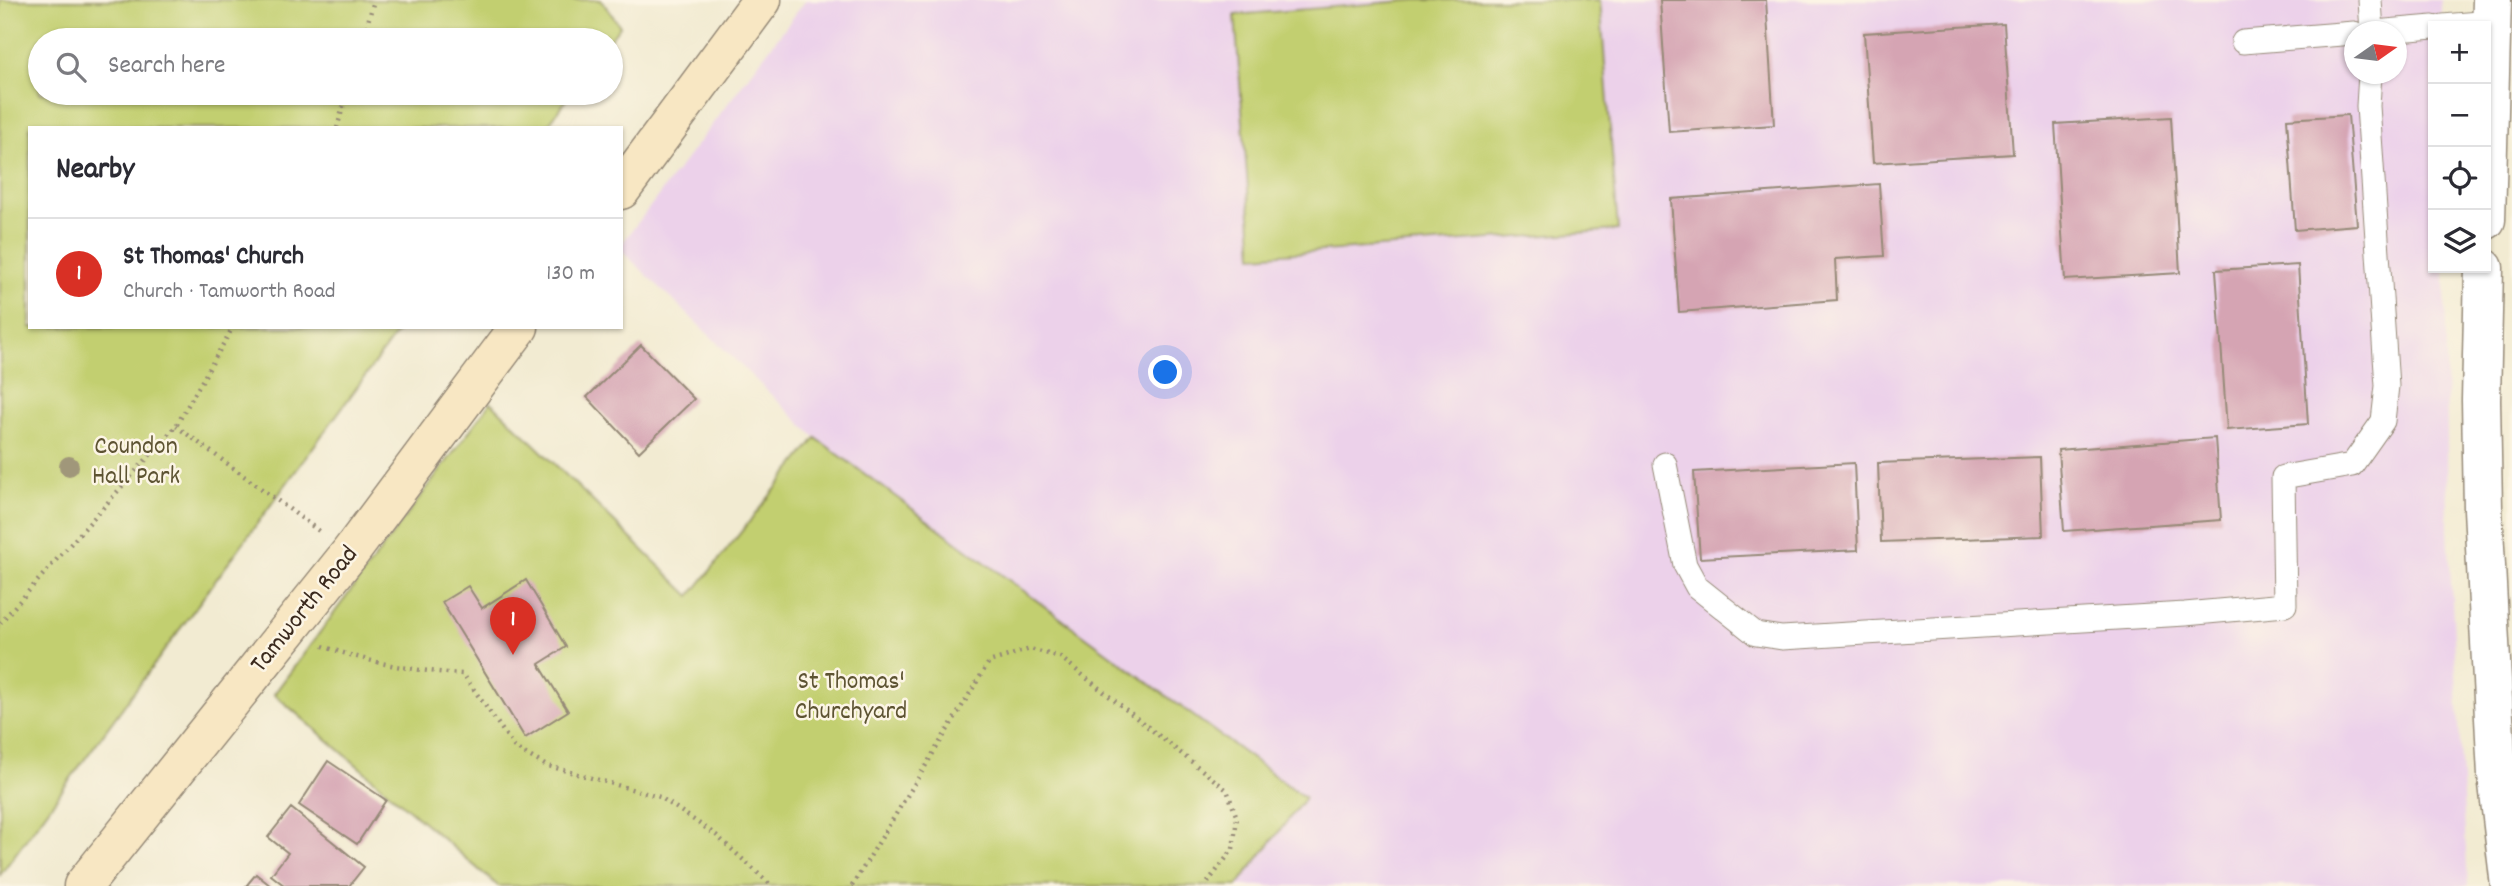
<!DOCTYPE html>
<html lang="en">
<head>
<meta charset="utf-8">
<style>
	body { margin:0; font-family:Dekko,sans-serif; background:#f7f7f7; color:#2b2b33 }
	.controls { position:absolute; right:21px; top:21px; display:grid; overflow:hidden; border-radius:0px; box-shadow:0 2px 5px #0004 }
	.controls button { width:63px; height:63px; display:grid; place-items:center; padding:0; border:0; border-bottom:2px solid #e1e1e2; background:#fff; color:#2b2b33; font:35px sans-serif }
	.compass { position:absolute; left:2344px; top:21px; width:63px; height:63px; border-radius:50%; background:#fff; box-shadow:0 2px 5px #0004; rotate:76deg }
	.you { position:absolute; left:1166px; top:373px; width:24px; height:24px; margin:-18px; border:5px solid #fff; border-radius:50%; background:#1a73e8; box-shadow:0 0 0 10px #1a73e833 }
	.badge { display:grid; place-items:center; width:46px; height:46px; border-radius:50%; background:#d93025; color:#fff; font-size:23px; font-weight:700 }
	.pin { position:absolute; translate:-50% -58px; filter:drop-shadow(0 2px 4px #0008) }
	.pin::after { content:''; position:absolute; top:37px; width:24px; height:21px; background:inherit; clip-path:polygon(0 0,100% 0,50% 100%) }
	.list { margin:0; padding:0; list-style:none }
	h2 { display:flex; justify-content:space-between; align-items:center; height:91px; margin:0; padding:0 28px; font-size:30px }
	h2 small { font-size:23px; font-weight:400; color:#7c7c81 }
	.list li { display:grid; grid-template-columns:46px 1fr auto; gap:21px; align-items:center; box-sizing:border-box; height:112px; padding:0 28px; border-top:2px solid #e1e1e2 }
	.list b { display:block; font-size:26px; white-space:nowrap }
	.list p { margin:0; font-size:23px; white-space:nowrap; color:#7c7c81 }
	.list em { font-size:23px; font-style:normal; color:#7c7c81 }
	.icon { flex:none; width:38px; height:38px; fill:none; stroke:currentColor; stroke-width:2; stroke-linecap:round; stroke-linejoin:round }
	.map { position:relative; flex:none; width:2512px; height:886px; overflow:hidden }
	.search { position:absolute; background:#fff; box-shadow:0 2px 5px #0004; left:28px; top:28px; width:595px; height:77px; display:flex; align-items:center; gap:18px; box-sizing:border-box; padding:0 24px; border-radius:38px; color:#7c7c81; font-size:26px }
	.panel { position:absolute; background:#fff; box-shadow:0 2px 5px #0004; left:28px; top:126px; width:595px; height:203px; border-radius:0px }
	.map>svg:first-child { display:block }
	.built { fill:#ecd1ea; fill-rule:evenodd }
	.green { fill:#c2cf70; stroke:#7e7c47; stroke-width:2 }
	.building { fill:#d5a4b3 }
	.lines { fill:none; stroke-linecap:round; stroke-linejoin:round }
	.lane-casing { stroke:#968a78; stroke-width:25 }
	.street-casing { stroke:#968a78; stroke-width:41 }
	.secondary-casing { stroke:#968a78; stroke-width:41 }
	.path { stroke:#968a78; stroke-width:4.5; stroke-dasharray:2 5; stroke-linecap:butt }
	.lane { stroke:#fff; stroke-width:23 }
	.street { stroke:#fff; stroke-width:38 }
	.secondary { stroke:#f8e7c3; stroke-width:38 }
	.tree { fill:#a0977a }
	.labels { text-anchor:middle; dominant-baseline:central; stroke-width:5; stroke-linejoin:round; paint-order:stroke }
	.park-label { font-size:26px; fill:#5d5332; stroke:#fcf5e5 }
	.street-label { font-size:26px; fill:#3b2a1e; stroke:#fcf5e5 }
</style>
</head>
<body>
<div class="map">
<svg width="2512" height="886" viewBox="0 0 2512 886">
	<rect width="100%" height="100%" fill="#fcf5e5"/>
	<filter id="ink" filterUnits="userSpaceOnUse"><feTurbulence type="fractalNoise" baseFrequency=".0143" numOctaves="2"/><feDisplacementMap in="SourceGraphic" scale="14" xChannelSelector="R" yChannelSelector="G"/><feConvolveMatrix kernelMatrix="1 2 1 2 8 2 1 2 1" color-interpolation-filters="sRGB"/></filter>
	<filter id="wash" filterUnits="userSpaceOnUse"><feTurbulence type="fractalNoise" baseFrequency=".00686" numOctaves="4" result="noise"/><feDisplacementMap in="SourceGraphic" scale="28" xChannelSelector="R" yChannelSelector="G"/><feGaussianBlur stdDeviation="1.57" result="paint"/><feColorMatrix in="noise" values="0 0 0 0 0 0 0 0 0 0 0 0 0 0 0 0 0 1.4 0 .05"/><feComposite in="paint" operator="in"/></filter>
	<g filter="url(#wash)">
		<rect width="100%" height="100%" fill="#f2ebd2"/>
		<!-- built -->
		<path class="built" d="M806,0h1635v26h-8v242h12l3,262 20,356h-1231l68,-88 -489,-360 -195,-188v-5zM2354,32h42v42h-42z"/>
		<!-- green -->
		<path class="green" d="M0,0h601l19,26 -11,14h-569v53h531l-25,35h-516v199h371l-401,548z
			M1416,0h184l18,230 -365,26 -18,-241z
			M491,402l199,194 126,-158 489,360 -68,88h-739l-224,-192z"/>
		<g id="blocks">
			<!-- building -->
			<path class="building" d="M1660,0h106l8,125 -105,7z
				M2004,24l9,130 -140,9 -9,-130z
				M2348,115l9,110 -62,5 -8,-111z
				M2171,117l9,156 -115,7 -10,-156z
				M1879,184l5,72 -49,3 2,41 -158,12 -8,-113z
				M2298,265l10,159 -81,6 -11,-160z
				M641,345l53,54 -55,53 -52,-55z
				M2215,438l6,82 -157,11 -6,-81z
				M2040,457l3,79 -162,6 -3,-79z
				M1854,463l4,87 -158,8 -6,-86z
				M526,580l40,67 -27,17 29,47 -43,27 -83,-136 26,-16 14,22z
				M328,761l58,39 -29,44 -58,-39z
				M291,808l73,59 -15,19h-64l-14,-11 17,-22 -20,-16z
				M256,874l15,12h-25z"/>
		</g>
	</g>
	<g filter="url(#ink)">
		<use href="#blocks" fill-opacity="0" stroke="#968a78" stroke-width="2"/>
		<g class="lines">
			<defs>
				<path id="lane" d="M2370,0l2,32
					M2443,26l49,-4
					M2375,32l58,-5
					M2243,42l111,-9
					M1665,464l20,101 12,22 59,47 26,4 403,-24 100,-9 -2,-128 69,-12 31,-44 4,-35 -19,-280 2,-32"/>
				<path id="street" d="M2486,220l6,-220
					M2484,268l-3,132 2,109 14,266 13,111"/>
				<path id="secondary" d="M621,190l141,-190
					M83,886l267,-333 169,-226"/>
			</defs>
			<!-- lane casing -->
			<use href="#lane" class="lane-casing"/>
			<!-- street casing -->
			<use href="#street" class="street-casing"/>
			<!-- secondary casing -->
			<use href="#secondary" class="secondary-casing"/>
			<!-- path -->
			<path class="path" d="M363,40l11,-40
				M337,128l10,-35
				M176,426l143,105
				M0,623l176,-197 57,-99
				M323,646c47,17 90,25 140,28l52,74 30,17 115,32 56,38 56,51
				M852,886l137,-224 41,-13 30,8 167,133 10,28 -4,31 -28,37"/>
			<!-- lane -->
			<use href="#lane" class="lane"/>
			<!-- street -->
			<use href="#street" class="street"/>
			<!-- secondary -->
			<use href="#secondary" class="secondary"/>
		</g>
		<!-- trees -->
		<circle class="tree" cx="69" cy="466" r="10"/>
	</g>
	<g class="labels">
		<!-- park labels -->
		<g class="park-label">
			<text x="136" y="447">Coundon<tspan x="136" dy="30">Hall Park</tspan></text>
			<text x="851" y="682">St Thomas'<tspan x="851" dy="30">Churchyard</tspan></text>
		</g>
		<!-- street labels -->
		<g class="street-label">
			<text transform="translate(305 610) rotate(-51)">Tamworth Road</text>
		</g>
	</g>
</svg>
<div class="controls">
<button>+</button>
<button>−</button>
<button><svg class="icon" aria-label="locate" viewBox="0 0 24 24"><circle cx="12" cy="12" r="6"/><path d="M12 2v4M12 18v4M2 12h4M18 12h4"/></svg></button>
<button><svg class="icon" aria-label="layers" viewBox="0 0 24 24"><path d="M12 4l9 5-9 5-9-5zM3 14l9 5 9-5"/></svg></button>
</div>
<svg class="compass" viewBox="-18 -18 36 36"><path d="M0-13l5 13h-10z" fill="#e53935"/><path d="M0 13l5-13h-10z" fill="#7c7c81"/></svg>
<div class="you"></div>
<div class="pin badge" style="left:513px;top:655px">1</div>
<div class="search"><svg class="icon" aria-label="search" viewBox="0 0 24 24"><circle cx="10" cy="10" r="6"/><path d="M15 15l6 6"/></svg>Search here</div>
<section class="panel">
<h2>Nearby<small></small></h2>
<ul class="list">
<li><span class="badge">1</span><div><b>St Thomas' Church</b><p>Church · Tamworth Road</p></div><em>130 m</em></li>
</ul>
</section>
</div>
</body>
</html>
